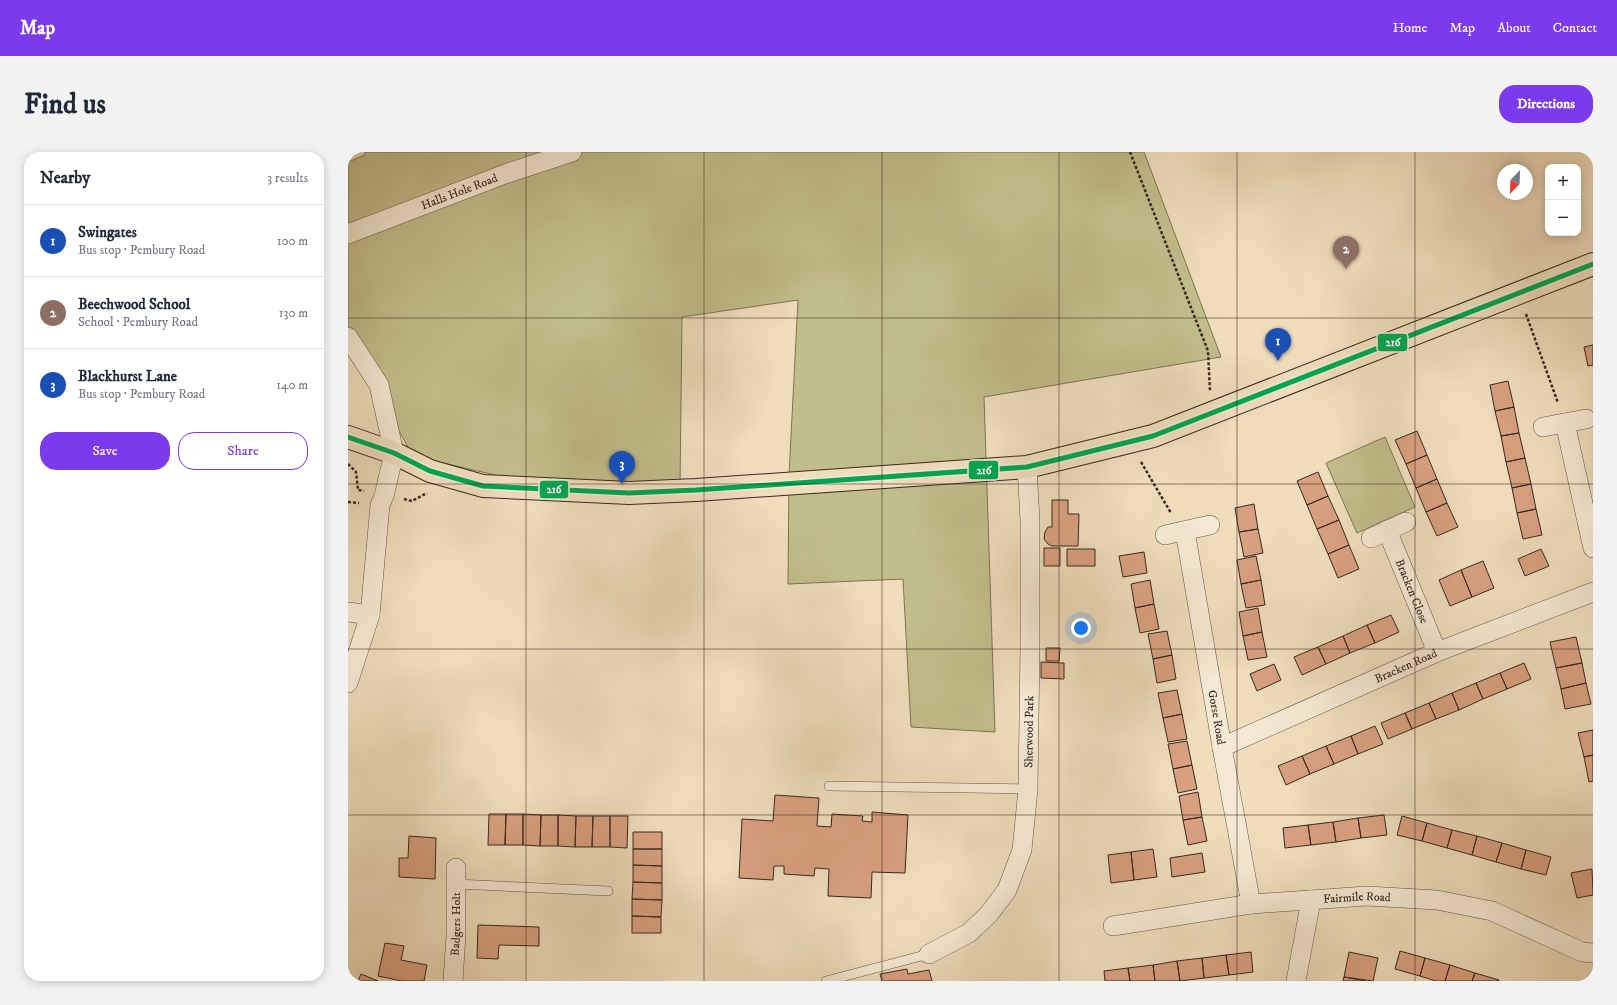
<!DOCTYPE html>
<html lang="en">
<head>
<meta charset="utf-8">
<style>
	body { margin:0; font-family:"IM FELL DW Pica",serif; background:#f2f2f3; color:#1f2937 }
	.controls { position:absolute; right:12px; top:12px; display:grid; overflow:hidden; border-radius:8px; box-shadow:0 2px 10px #0003 }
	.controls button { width:36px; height:36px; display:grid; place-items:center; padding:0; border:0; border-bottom:1px solid #e0e1e3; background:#fff; color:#1f2937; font:20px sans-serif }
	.compass { position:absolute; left:1149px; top:12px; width:36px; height:36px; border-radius:50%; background:#fff; box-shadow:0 2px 10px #0003; rotate:203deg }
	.you { position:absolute; left:733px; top:476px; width:14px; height:14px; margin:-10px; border:3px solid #fff; border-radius:50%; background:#1a73e8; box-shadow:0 0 0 6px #1a73e833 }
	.badge { display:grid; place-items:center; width:26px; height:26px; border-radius:50%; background:#7c3aed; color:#fff; font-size:13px; font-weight:700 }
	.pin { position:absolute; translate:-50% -33px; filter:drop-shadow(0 1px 2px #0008) }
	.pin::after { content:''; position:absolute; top:21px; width:14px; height:12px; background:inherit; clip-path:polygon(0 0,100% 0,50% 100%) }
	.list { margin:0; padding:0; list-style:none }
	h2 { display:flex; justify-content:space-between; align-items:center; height:52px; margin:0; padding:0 16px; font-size:17px }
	h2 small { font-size:13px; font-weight:400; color:#747a83 }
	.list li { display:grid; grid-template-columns:26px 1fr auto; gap:12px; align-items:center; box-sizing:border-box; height:72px; padding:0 16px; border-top:1px solid #e0e1e3 }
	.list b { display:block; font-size:15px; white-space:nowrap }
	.list p { margin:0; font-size:13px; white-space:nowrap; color:#747a83 }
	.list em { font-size:13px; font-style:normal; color:#747a83 }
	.actions { display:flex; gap:8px; padding:12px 16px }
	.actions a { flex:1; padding:9px 0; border:1px solid #7c3aed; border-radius:16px; text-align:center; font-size:14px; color:#7c3aed }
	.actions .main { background:#7c3aed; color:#fff }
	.map { position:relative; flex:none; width:1245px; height:829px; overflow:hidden; border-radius:16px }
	header { display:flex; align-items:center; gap:24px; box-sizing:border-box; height:56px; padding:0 20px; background:#7c3aed; color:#fff }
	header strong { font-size:19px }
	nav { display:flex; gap:22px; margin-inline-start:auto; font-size:14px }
	.intro { display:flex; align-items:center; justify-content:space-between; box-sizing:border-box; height:96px; padding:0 24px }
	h1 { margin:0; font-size:28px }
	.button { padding:10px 18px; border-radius:16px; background:#7c3aed; color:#fff; font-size:14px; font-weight:700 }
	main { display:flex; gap:24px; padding:0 24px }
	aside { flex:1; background:#fff; border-radius:16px; box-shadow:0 2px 10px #0003 }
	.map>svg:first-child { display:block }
	.green { fill:#c1be8b; stroke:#7c7356 }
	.building { fill:#d9a07f; stroke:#362822 }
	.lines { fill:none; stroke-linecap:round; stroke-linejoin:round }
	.service-casing { stroke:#645548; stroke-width:10 }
	.minor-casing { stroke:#645548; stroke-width:20 }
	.primary-casing { stroke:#362822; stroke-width:24 }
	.path { stroke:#362822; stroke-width:2.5; stroke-dasharray:3 2; stroke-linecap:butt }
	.service { stroke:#f5e9d3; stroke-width:9 }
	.minor { stroke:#f5e9d3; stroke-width:19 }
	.primary { stroke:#efddbc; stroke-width:22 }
	.bus-1-casing { stroke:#f5e9d3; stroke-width:8 }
	.bus-1 { stroke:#00a651; stroke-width:5 }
	.grid { fill:none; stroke:#362822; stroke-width:1; stroke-opacity:0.55 }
	.labels { text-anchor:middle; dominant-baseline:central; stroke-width:3; stroke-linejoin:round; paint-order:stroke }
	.street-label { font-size:12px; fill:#362822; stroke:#f5e9d3 }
	.line-badge { stroke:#f5e9d3; stroke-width:1.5 }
	.badge-label { font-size:11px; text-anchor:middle; font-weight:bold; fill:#fff }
</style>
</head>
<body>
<header>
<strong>Map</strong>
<nav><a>Home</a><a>Map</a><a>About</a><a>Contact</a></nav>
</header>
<div class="intro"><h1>Find us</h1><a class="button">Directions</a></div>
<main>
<aside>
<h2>Nearby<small>3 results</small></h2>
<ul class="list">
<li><span class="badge" style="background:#1a4fb4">1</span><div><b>Swingates</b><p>Bus stop · Pembury Road</p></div><em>100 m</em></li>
<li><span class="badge" style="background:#8d6e63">2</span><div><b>Beechwood School</b><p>School · Pembury Road</p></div><em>130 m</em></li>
<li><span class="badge" style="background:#1a4fb4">3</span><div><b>Blackhurst Lane</b><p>Bus stop · Pembury Road</p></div><em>140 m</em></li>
</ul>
<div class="actions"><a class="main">Save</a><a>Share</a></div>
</aside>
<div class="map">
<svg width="1245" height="829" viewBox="0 0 1245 829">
	<rect width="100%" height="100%" fill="#efddbc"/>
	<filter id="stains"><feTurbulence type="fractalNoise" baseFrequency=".005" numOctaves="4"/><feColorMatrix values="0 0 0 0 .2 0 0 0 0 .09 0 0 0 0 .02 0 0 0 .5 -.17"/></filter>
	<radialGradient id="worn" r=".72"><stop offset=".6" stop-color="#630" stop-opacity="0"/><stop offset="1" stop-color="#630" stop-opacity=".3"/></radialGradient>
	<!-- green -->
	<path class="green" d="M17,0h779l77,205 -237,40 11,335 -84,-5 -8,-148 -115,5 1,-109 9,-175 -116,17 -2,169 -146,-2 -121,-28 -65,-116v-178l17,-7z
		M1037,285l30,70 -58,26 -31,-70z"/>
	<!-- building -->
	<path class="building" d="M1245,193v20l-5,1 -4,-19z
		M1160,229l6,26 -19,4 -5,-26z
		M1166,255l5,26 -18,3 -6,-25z
		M1069,279l10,24 -21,9 -11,-24z
		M1171,281l6,25 -19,4 -5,-26z
		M1079,303l10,24 -21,9 -10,-24z
		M1177,306l6,26 -19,4 -6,-26z
		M970,320l10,24 -21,9 -10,-24z
		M1089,327l10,24 -21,9 -10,-24z
		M1183,332l5,25 -19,4 -5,-25z
		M980,344l11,24 -22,9 -10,-24z
		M704,348h16v14h11l-1,32h-26l-4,-2 -4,-5 1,-7 3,-5h4z
		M1099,351l11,24 -21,9 -11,-24z
		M906,352l4,25 -19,3 -4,-24z
		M1188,357l6,26 -19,4 -6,-26z
		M991,368l10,25 -21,9 -11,-25z
		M910,377l5,24 -19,4 -5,-25z
		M1001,393l10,24 -21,9 -10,-24z
		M696,396h16v18h-16z
		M719,397h28v17h-28z
		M1193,397l8,17 -24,10 -7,-17z
		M796,400l3,21 -24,4 -4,-21z
		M908,404l5,24 -20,4 -4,-24z
		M1135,409l11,27 -22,9 -11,-27z
		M1113,418l11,27 -22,9 -11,-26z
		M802,428l4,24 -19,4 -4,-24z
		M913,428l4,25 -19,3 -5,-24z
		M806,452l5,25 -19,4 -5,-25z
		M910,456l4,24 -19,4 -4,-24z
		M1043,463l8,17 -24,11 -8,-18z
		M1019,473l8,18 -25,10 -7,-17z
		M819,479l5,24 -19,4 -5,-25z
		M914,480l5,25 -19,3 -5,-24z
		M995,484l7,17 -24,11 -8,-17z
		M1228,485l6,26 -26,5 -6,-26z
		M970,495l8,17 -24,11 -8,-18z
		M698,496h14l-1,13h-13z
		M824,503l4,24 -19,4 -4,-24z
		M693,510l23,1v16l-23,-1z
		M1176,511l7,16 -24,10 -7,-16z
		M1234,511l4,20 -25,6 -5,-21z
		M926,512l7,16 -24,11 -7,-17z
		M1152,521l7,16 -24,10 -7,-16z
		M1128,531l7,16 -24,11 -7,-17z
		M1238,531l5,21 -26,5 -4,-20z
		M829,538l5,24 -19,4 -5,-25z
		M1104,541l7,17 -23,9 -7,-16z
		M1081,551l7,16 -24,10 -7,-16z
		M1057,561l7,16 -24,10 -7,-16z
		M834,562l5,25 -19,3 -5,-24z
		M1027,574l8,18 -25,10 -7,-18z
		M1245,578v25l-9,2 -6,-24z
		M1003,584l7,18 -24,10 -8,-18z
		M839,589l5,24 -19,4 -5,-25z
		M978,594l8,18 -24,10 -8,-18z
		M1245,603v26l-4,1 -5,-25z
		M954,604l8,18 -24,11 -8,-19z
		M844,613l5,24 -19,4 -5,-24z
		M850,640l4,25 -19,3 -4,-24z
		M427,643l44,3 -2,28 14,1 1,-13 31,2 -1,5 10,1v-10l36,3 -3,58 -33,-1 -1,26 -43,-2 1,-27 -14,-1 -1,8 -30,-2v-8h-10l-1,14 -34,-2 3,-59 31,2z
		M141,662h17l-1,31h-17z
		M158,662h17v31h-18z
		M175,662l18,1 -1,31 -17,-1z
		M193,663h17v31h-18z
		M210,663l18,1 -1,31 -17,-1z
		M1036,663l3,20 -26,3 -3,-20z
		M228,664h17l-1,31h-17z
		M245,664h17v31h-18z
		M262,664h18l-1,32 -17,-1z
		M1054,664l25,7 -5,18 -25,-6z
		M854,665l5,24 -19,4 -5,-25z
		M1010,666l3,20 -25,4 -3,-20z
		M985,670l3,20 -25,3 -3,-20z
		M1079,671l25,7 -5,18 -25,-7z
		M960,673l3,20 -26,3 -2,-20z
		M1104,678l25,6 -5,19 -25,-7z
		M285,680h29v17h-29z
		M61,684l27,2 -1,41 -36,-2v-19h9z
		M1129,684l25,7 -6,19 -24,-7z
		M1154,691l24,7 -5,19 -25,-7z
		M285,697h29v17l-29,-1z
		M805,697l4,28 -23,3 -3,-28z
		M1178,698l25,7 -5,18 -25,-6z
		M783,700l3,28 -23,3 -3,-28z
		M854,701l3,19 -33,5 -2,-19z
		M285,713l29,1v17l-29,-1z
		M1244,717l1,26 -16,3 -6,-25z
		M285,730l29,1v17l-30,-1z
		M284,747l30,1 -1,17 -29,-1z
		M284,764l29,1v16h-29z
		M130,773l61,2v19l-40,-1 -1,14 -21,-1z
		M37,791l19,3 -3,14 26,5 -3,16h-22l-24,-5z
		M1052,799l25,7 -5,18 -25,-7z
		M903,800l2,20 -24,3 -3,-20z
		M1001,800l29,6 -5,23 -29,-4z
		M878,803l3,20 -25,3 -2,-20z
		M854,806l2,20 -24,3 -3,-20z
		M1077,806l25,7 -5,16h-9l-16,-5z
		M829,809l3,20h-25l-2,-16z
		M805,813l2,16h-25l-2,-13z
		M1102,813l25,8 -3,8h-27z
		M780,816l2,13h-25l-1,-10z
		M559,817l1,5 21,-4 3,11h-50l-2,-7z
		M1127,821l24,7v1h-27z
		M13,822l17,7h-20z
		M996,825l22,4h-23z"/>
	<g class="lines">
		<defs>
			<path id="service" d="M481,634l199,3
				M108,732l152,7
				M478,829l103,-27"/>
			<g id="minor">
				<path id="s1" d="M0,82l157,-60 67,-22"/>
				<path d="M0,185l31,48 15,68 -10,43 -4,9 -10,110 -22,68"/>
				<path d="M1217,271l28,125"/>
				<path d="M1195,275l43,-8"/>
				<path id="s2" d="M1039,378l50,122"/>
				<path id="s3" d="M837,379l37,216 29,157"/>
				<path d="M817,383l45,-10"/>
				<path d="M1023,386l35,-16"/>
				<path d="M0,460l22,3"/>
				<path id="s4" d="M874,595l215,-95 156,-60"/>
				<path id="s5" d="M765,774l138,-22 116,-8 70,4 55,11 90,41 11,1"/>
				<path id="s6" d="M581,802l40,-21 20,-19 18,-24 15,-40 6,-61 2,-141v-128l-3,-53"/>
				<path id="s7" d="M105,829l3,-46v-67"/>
				<path d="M948,829l15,-81"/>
			</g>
			<path id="primary" d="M0,285l46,16 36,18 53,15 146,7 67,-3 331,-23 126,-31 440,-172"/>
		</defs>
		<!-- service casing -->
		<use href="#service" class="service-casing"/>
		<!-- minor casing -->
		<use href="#minor" class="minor-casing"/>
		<!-- primary casing -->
		<use href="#primary" class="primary-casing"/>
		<!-- path -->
		<path class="path" d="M782,0l78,199 2,40
			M1178,162l32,89
			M793,310l30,51
			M0,312l8,8 2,18 6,1
			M56,347l8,2 15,-8
			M0,350l11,1"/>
		<!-- service -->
		<use href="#service" class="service"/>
		<!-- minor -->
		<use href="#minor" class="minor"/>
		<!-- primary -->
		<use href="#primary" class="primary"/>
		<defs>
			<path id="bus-1" d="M0,285l46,16 36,18 53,15 146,7 67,-3 331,-23 126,-31 440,-172"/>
		</defs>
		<!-- bus-1 casing -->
		<use href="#bus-1" class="bus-1-casing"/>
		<!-- bus-1 -->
		<use href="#bus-1" class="bus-1"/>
	</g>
	<!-- grid -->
	<path class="grid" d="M178,0v829M356,0v829M534,0v829M711,0v829M889,0v829M1067,0v829M0,166h1245M0,332h1245M0,497h1245M0,663h1245"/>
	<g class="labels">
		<!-- street labels -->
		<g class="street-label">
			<text stroke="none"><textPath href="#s1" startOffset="119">Halls Hole Road</textPath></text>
			<text stroke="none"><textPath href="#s2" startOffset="66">Bracken Close</textPath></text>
			<text stroke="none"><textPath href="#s4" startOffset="201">Bracken Road</textPath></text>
			<text stroke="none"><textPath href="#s3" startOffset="189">Gorse Road</textPath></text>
			<text stroke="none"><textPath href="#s6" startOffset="264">Sherwood Park</textPath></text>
			<text stroke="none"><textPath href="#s5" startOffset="246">Fairmile Road</textPath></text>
			<text stroke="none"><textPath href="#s7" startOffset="57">Badgers Holt</textPath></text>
		</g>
	</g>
	<g class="line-badge">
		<rect x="1029" y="181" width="31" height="19" rx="4" fill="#00a651"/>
		<rect x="620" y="308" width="31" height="20" rx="4" fill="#00a651"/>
		<rect x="191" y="328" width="30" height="19" rx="4" fill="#00a651"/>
	</g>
	<g class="badge-label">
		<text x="1045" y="194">216</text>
		<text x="636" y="322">216</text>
		<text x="206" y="341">216</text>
	</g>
	<rect width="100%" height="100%" filter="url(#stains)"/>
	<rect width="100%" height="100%" fill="url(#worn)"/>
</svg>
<div class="controls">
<button>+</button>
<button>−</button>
</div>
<svg class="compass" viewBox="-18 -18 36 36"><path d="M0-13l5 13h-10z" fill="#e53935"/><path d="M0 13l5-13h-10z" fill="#747a83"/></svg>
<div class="you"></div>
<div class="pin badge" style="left:930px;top:209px;background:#1a4fb4">1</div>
<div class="pin badge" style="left:998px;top:117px;background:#8d6e63">2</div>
<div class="pin badge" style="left:274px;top:332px;background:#1a4fb4">3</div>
</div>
</main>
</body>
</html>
